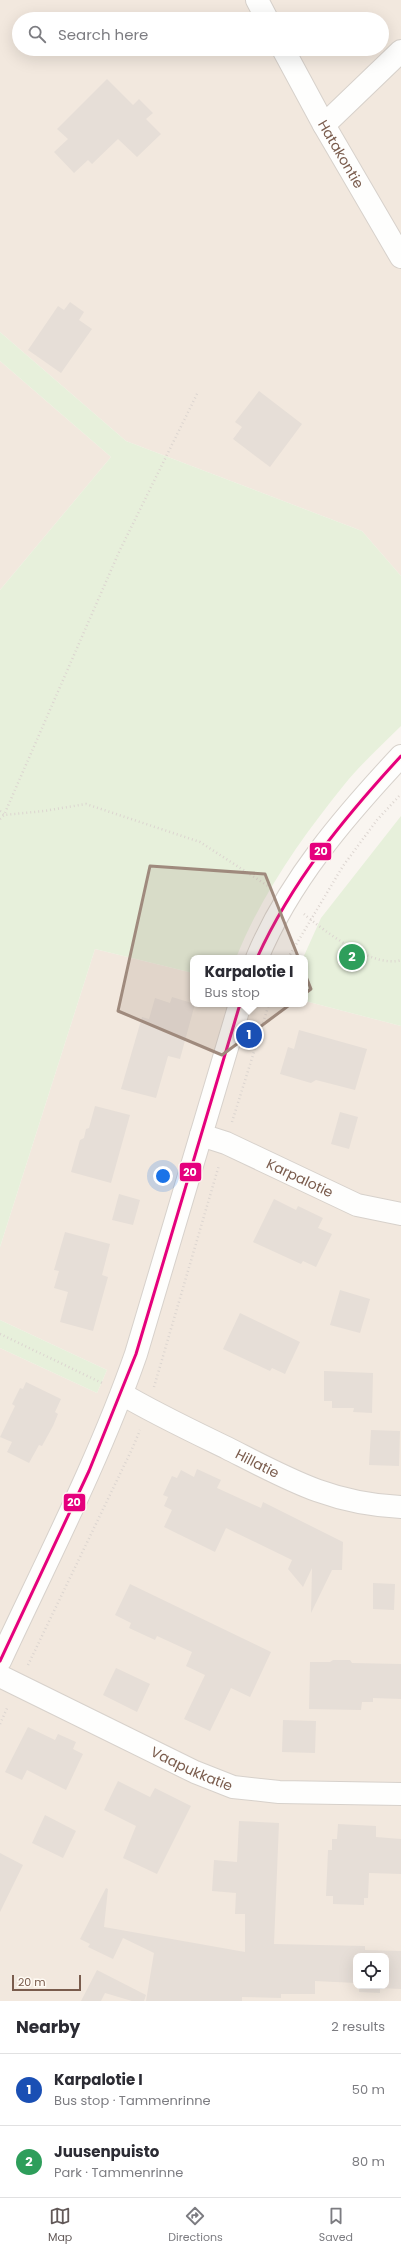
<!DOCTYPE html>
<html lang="en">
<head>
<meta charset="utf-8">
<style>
	body { margin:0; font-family:Poppins,sans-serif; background:#f7f7f7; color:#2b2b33 }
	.controls { position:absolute; right:12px; bottom:12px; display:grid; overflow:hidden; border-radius:8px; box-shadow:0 4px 16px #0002 }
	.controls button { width:36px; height:36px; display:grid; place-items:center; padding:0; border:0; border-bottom:1px solid #e1e1e2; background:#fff; color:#2b2b33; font:20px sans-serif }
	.scale { position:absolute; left:12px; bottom:10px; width:69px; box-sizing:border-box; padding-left:4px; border:2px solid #7a5c4d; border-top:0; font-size:11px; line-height:14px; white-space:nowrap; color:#7a5c4d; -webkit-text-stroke:3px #fffaf3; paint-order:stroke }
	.you { position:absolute; left:163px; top:1176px; width:14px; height:14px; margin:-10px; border:3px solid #fff; border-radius:50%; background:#1a73e8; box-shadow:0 0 0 6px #1a73e833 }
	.badge { display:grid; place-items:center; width:26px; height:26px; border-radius:50%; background:#625958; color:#fff; font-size:13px; font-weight:700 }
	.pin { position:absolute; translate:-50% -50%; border:2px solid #fff; box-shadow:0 1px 4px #0006 }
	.popup { position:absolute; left:190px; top:955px; width:118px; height:52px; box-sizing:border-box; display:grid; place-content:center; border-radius:8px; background:#fff; filter:drop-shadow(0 1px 3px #0005); font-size:13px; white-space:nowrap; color:#7c7c81 }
	.popup b { font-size:15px; color:#2b2b33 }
	.popup::after { content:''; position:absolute; left:50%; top:100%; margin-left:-8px; border:8px solid transparent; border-top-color:#fff }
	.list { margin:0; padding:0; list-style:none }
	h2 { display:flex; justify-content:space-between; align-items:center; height:52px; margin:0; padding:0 16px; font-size:17px }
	h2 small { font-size:13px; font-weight:400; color:#7c7c81 }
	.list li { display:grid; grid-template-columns:26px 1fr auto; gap:12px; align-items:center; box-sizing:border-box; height:72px; padding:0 16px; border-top:1px solid #e1e1e2 }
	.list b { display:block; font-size:15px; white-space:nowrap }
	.list p { margin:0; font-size:13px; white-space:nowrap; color:#7c7c81 }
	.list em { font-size:13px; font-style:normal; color:#7c7c81 }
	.icon { flex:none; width:22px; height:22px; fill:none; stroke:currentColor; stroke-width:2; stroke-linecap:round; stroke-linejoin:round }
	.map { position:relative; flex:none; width:401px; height:2001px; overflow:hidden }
	.search { position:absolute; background:#fff; box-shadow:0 4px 16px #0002; left:12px; right:12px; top:12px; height:44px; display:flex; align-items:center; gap:10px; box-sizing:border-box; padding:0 14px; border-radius:22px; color:#7c7c81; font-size:15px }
	.sheet { height:196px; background:#fff }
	nav { display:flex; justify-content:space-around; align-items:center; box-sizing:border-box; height:56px; border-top:1px solid #e1e1e2; background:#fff; font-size:11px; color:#7c7c81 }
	nav a { display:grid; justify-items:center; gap:2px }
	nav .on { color:#625958 }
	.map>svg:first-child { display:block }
	.residential { fill:#f2e8de; fill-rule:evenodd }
	.green { fill:#e7f0db }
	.building { fill:#e6ded7 }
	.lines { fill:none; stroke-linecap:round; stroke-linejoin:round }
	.minor-casing { stroke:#d7d1cb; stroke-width:24 }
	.path { stroke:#dcd5d0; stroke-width:2.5; stroke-dasharray:1 3; stroke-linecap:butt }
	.minor { stroke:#fefefd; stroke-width:22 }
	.bus-1-casing { stroke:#fffaf3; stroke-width:6 }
	.bus-1 { stroke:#e5007d; stroke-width:3 }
	.marked { fill:#9f8a7d; fill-opacity:0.2; stroke:#9f8a7d; stroke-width:3; stroke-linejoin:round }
	.labels { text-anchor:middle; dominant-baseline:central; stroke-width:3; stroke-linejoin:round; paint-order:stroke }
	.street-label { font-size:14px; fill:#7a5c4d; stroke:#fffaf3 }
	.line-badge { stroke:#fffaf3; stroke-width:1.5 }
	.badge-label { font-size:11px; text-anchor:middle; font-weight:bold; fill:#fff }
</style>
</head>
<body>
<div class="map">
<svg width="401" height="2001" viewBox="0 0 401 2001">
	<rect width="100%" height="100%" fill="#f9f5f0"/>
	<!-- residential -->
	<path class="residential" d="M0,0h401v576l-39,-45 -236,-90 -126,-109zM19,19h363v30h-363z
		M0,361l111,96 -111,133z
		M95,949l98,24v31h112v-3l96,25v975h-401v-653l97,45 10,-23 -107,-50v-73zM356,1956h30v30h-30z"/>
	<!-- green -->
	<path class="green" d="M0,332l126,109 236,90 39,45v150c-19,19 -40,38 -57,59 -42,52 -83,110 -108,173h-43v15l-98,-24 -95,298v-657l111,-133 -111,-96z
		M401,816v210l-96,-25v-43h-2l18,-40z
		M0,1320l107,50 -10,23 -97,-45z"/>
	<!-- building -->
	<path class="building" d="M107,79l26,26 6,-6 14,14 -7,6 15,15 -24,23 -19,-18 -26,25 -4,-4 -14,13 -20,-21 14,-13 -11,-10z
		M70,302l14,10 -5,8 13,9 -31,44 -33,-23 30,-44 6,4z
		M259,391l43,33 -32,43 -37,-28 9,-12 -7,-5z
		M172,997l23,7 -15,55 -12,-3 -12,42 -35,-9 21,-72 7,2 6,-21 15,5z
		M299,1030l68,19 -12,41 -39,-10 -5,3 -31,-9 8,-27 6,2z
		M95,1106l35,9 -19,68 -40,-11 9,-32 4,-2 2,-9 3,-1z
		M340,1112l18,5 -9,32 -18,-5z
		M119,1194l21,6 -7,25 -21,-5z
		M274,1199l22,11 2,-4 25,12 -5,10 14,6 -16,33 -13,-6 -2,3 -48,-22z
		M65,1232l45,12 -8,31 6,2 -15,54 -33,-9 8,-30 -14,-4 5,-17 -5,-1z
		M340,1290l30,9 -10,34 -30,-8z
		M240,1313l60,29 -15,32 -13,-6 -2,3 -47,-22z
		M324,1371l49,2 -1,40 -19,-1 1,-4h-22v-7h-8z
		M26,1382l35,17 -6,13 3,2 -5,12 -11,20 -3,-1 -10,18 -22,-11 5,-10 -12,-5 15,-31 -3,-2 8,-16 3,1z
		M371,1430l29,1 -1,35 -30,-1z
		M197,1469l24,11 -4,8 44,20 2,-6 80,40 -1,28h-10l-21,43 1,-45 -9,19 -15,-18 4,-9 -66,-32 -11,24 -51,-25 8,-17 -8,-4 4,-9 -5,-2 9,-19 5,2 4,-8 13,7z
		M373,1583l22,1 -1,26 -21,-1z
		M130,1584l141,68 -21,45 -19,-9 -21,43 -26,-12 21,-44 -19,-9 6,-14 -35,-16 -2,4 -26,-12 2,-5 -16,-8z
		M333,1660h17l2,3 49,1v35l-28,-1v4h-11l-1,8 -52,-1 1,-47h20z
		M116,1668l34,16 -13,28 -34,-17z
		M283,1720l33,1 -1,32 -33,-1z
		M28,1727l27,13 3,-6 18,8 -3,7 10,5 -17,36 -39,-20 -5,10 -17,-8z
		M118,1781l32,16 5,-9 36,18 -34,68 -34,-16 13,-32 -32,-16z
		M45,1815l31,16 -13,27 -31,-15z
		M239,1821l40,2 -5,121 91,2v4l36,1v38l-21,-1v5l-21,-1v-6h27v-30h-30v27l-41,-2v13h-34v4l-39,-1v4h-96l8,-48 -31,-15 -10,21 -25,-12 2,-3 -10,-5 26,-51 2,1 -4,38 141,25v-38h-10l1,-21 -24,-2 2,-31 23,2z
		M338,1824l38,2v11l25,2v35l-32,-1 -1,25h-4v7l-31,-1v-8h-7l2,-46h4v-11h5z
		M0,1853l23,12 -23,47z
		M97,1970l49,25 -2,6h-12l-27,-8 -4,8h-20z"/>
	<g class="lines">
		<defs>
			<g id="minor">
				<path d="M257,0l10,19"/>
				<path id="s1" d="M283,49l41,76 77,132"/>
				<path d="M324,125l77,-74"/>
				<path d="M257,958c32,-77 87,-141 144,-202"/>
				<path id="s2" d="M201,1135l25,8 131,62 44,9"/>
				<path id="s3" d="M122,1394c34,20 70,37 105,54 61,31 104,56 174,59"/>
				<path d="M0,1661c47,-101 99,-201 136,-307l104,-350"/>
				<path id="s4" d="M0,1676l195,96 38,15 46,5 122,2"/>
			</g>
		</defs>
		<!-- minor casing -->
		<use href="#minor" class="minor-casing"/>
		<!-- path -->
		<path class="path" d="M0,811l4,4 40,-4 42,-7 114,38 68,44
			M0,819l4,-4 115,-263 79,-160
			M304,914c20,17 70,55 97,46
			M288,958l55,-92 34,-46 24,-26
			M232,1122l37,-118
			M0,1334l102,49
			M154,1387l65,-222
			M28,1665l105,-218 7,-17
			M0,1724l8,-18"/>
		<!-- minor -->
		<use href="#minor" class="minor"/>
		<defs>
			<path id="bus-1" d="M257,958c35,-77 87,-140 144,-202
				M0,1661l89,-190 47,-117 104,-350"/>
		</defs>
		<!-- bus-1 casing -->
		<use href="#bus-1" class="bus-1-casing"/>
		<!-- bus-1 -->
		<use href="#bus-1" class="bus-1"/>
	</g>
	<!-- marked area -->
	<path class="marked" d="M150,866l115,8 46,115 -89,66 -104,-44z"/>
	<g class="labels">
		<!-- street labels -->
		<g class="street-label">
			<text stroke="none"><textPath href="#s1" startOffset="120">Hatakontie</textPath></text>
			<text stroke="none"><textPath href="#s2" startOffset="108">Karpalotie</textPath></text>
			<text stroke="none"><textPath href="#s3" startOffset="152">Hillatie</textPath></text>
			<text stroke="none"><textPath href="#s4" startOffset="213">Vaapukkatie</textPath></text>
		</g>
	</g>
	<g class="line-badge">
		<rect x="309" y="842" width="23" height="19" rx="4" fill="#e5007d"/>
		<rect x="179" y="1162" width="23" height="20" rx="4" fill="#e5007d"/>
		<rect x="63" y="1493" width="23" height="19" rx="4" fill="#e5007d"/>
	</g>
	<g class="badge-label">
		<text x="321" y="855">20</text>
		<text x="190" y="1176">20</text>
		<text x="74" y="1506">20</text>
	</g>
</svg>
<div class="controls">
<button><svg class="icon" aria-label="locate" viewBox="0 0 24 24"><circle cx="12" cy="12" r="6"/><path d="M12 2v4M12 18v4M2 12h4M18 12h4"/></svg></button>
</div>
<div class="scale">20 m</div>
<div class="you"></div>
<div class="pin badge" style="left:249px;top:1035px;background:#1a4fb4">1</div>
<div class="popup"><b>Karpalotie I</b>Bus stop</div>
<div class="pin badge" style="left:352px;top:957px;background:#2e9e5b">2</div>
<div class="search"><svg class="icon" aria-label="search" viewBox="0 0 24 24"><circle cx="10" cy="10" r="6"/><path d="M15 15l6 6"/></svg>Search here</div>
</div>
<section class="sheet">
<h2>Nearby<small>2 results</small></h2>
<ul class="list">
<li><span class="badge" style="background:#1a4fb4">1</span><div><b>Karpalotie I</b><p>Bus stop · Tammenrinne</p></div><em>50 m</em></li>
<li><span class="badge" style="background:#2e9e5b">2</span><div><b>Juusenpuisto</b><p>Park · Tammenrinne</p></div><em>80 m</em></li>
</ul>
</section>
<nav>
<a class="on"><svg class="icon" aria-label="map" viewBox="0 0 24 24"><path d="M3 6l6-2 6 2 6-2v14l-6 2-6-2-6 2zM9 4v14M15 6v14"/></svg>Map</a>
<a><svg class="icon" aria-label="directions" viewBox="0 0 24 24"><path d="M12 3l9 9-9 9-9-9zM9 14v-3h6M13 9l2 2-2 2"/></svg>Directions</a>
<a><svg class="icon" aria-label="saved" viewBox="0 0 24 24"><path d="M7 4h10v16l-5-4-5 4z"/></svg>Saved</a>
</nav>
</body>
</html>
